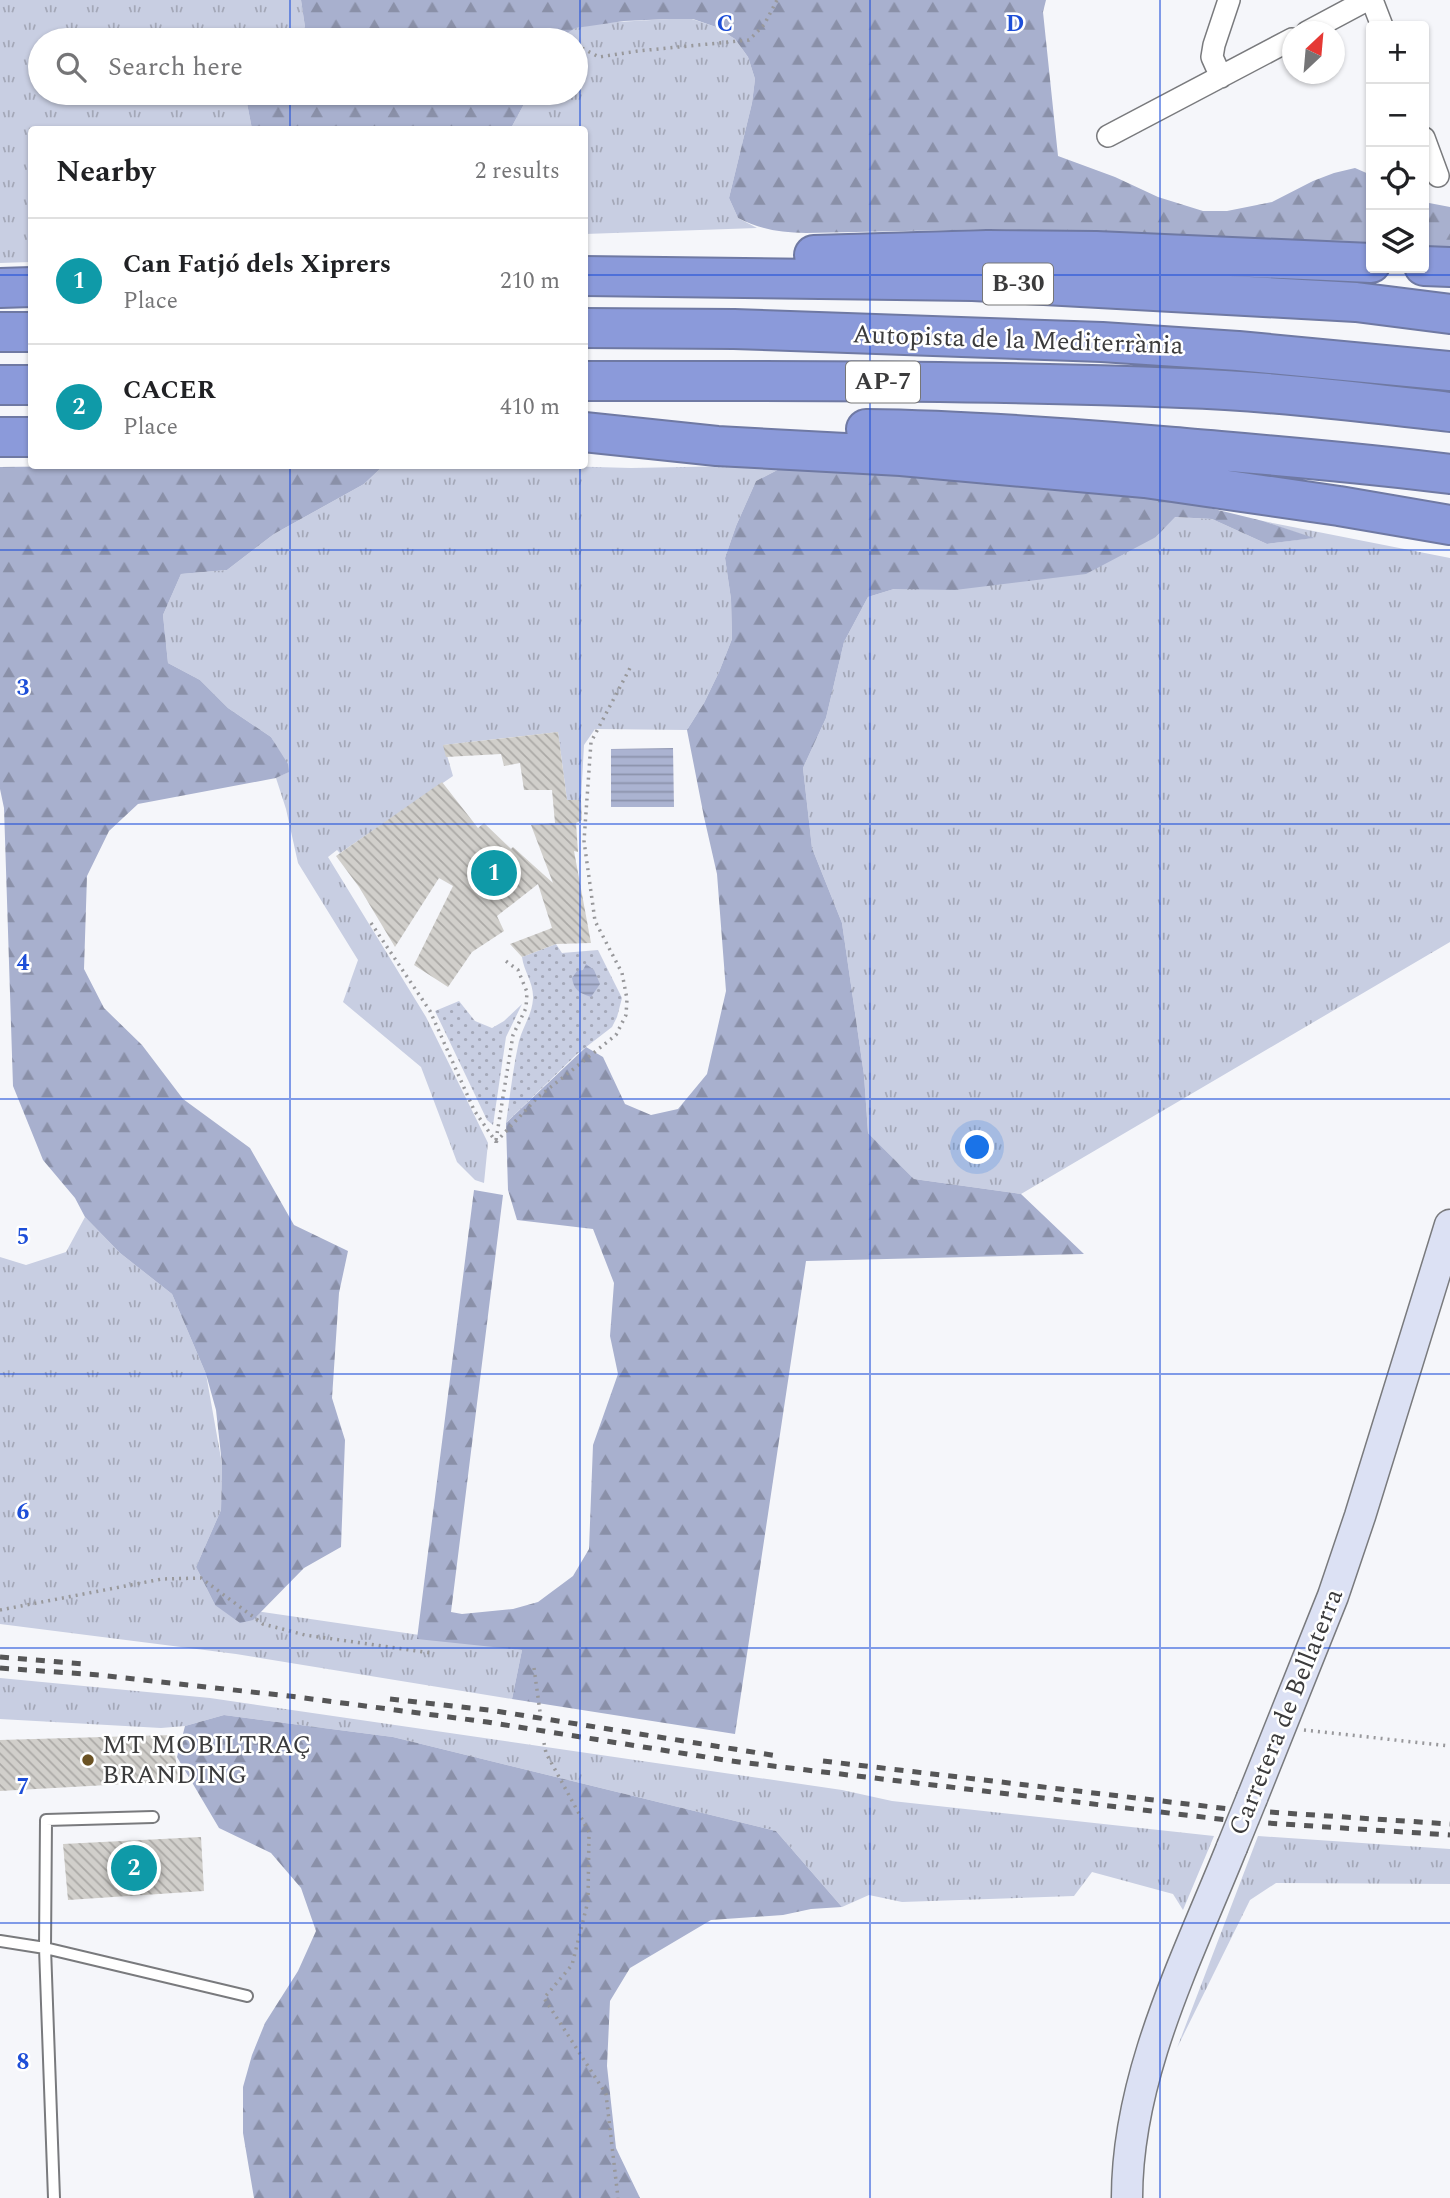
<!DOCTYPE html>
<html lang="en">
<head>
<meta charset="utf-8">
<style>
	body { margin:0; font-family:Spectral,serif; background:#f6f6f6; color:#202124 }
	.controls { position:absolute; right:21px; top:21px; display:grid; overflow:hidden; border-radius:7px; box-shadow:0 2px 5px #0004 }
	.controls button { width:63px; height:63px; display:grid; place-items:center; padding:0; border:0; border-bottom:2px solid #e0e0e0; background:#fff; color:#202124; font:35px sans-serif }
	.compass { position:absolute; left:1282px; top:21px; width:63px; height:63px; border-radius:50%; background:#fff; box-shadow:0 2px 5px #0004; rotate:26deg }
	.you { position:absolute; left:978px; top:1148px; width:24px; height:24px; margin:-18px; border:5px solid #fff; border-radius:50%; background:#1a73e8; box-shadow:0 0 0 10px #1a73e833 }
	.badge { display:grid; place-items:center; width:46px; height:46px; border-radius:50%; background:#6a5223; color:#fff; font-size:23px; font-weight:700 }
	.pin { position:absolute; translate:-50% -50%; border:4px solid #fff; box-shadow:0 2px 7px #0006 }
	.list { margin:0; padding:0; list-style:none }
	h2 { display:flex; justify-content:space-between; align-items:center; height:91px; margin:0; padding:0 28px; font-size:30px }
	h2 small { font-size:23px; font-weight:400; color:#757577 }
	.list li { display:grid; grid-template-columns:46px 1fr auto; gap:21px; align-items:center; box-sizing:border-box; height:126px; padding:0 28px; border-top:2px solid #e0e0e0 }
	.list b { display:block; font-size:26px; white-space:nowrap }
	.list p { margin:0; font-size:23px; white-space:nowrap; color:#757577 }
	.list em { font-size:23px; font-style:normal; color:#757577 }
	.icon { flex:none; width:38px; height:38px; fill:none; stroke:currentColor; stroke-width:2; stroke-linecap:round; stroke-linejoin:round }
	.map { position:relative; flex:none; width:1450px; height:2198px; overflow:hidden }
	.search { position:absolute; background:#fff; box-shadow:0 2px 5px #0004; left:28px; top:28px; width:560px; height:77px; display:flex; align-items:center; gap:18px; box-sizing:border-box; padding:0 24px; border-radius:38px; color:#757577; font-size:26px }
	.panel { position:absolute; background:#fff; box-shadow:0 2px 5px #0004; left:28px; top:126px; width:560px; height:343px; border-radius:7px }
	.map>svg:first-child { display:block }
	.grass { fill:url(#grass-tufts) }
	.forest { fill:url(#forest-firs) }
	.garden { fill:url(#garden-dots) }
	.water { fill:url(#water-rules) }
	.building { fill:url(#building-back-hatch) }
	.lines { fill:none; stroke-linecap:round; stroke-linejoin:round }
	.lane-casing { stroke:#797a7d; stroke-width:14 }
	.street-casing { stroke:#797a7d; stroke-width:24 }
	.secondary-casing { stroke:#797a7d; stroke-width:33 }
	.highway-casing { stroke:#6f79a3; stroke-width:42 }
	.path { stroke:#98989b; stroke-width:3.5; stroke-dasharray:2 5; stroke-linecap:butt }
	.lane { stroke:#fff; stroke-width:10 }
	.street { stroke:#fff; stroke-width:21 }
	.secondary { stroke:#dce1f4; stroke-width:30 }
	.highway { stroke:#8b9ada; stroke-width:38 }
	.rail { stroke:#565657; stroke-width:5; stroke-dasharray:9 9; stroke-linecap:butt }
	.secondary-bridge-casing { stroke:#797a7d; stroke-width:33; stroke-linecap:butt }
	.secondary-bridge { stroke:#dce1f4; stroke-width:30 }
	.grid { fill:none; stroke:#1d4ed8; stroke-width:2; stroke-opacity:0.55 }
	.poi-dot { fill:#6a5223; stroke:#fff; stroke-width:2.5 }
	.labels { text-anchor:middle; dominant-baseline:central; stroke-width:5; stroke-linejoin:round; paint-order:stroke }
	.shield { fill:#fff; stroke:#767676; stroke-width:2 }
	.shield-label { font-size:24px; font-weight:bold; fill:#3b3b3c }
	.street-label { font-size:26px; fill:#3b3b3c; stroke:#fff }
	.poi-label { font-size:26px; fill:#3b3b3c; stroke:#fff; text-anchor:start }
	.grid-label { font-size:23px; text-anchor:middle; font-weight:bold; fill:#1d4ed8; stroke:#fff; stroke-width:5; stroke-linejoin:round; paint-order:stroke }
</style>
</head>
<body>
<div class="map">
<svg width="1450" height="2198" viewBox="0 0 1450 2198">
	<defs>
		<pattern id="grass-tufts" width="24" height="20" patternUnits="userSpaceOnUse" patternTransform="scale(1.75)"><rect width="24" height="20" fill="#c8cee2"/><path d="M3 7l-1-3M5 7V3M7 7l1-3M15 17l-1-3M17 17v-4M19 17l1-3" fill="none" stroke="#a4a8b8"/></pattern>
		<pattern id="forest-firs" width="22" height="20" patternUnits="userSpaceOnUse" patternTransform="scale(1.75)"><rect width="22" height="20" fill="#a8b0ce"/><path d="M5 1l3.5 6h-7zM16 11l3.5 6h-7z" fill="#8a90a8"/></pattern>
		<pattern id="garden-dots" width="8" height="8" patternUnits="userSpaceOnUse" patternTransform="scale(1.75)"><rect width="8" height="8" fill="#c8cee2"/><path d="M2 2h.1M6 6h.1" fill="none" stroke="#a4a8b8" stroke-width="1.8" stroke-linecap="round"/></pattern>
		<pattern id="water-rules" width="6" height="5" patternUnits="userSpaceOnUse" patternTransform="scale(1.75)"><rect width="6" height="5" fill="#abb3d1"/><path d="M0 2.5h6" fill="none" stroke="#8c93ab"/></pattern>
		<pattern id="building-back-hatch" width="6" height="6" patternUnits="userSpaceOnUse" patternTransform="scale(1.75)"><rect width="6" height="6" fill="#d1cfcb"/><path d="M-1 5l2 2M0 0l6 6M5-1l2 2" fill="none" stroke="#aba9a6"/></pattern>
	</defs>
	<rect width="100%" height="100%" fill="#f5f6fa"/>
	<!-- grass -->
	<path class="grass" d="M0,0h301l4,27 -13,13h-252v53h205l7,36 -220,1 -1,132 -31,1z
		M669,19h23l24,8 19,12 13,18 7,22 -3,24 -23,95 9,20 19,10 -172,6 -1,-104h-74l20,-37h46v-53h-22l1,-2 21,-10 24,-5z
		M787,465l-31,16 -20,45 -11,32 6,41 1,40 -13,33 -15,31 -17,27 -92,-1 -11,16 -3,55h-14l-9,-68 -114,13 9,31 -113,77 -3,-3 -9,7 98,160 62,126 -4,40 -9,-3 -18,-18 -36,-95 -78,-65 15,-42 -60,-97 -12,-54 -10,-31 12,-6 -1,-8 -16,-27 -43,-29 -28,-28 -32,-17 -5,-48 18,-41 46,-4 47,-36 90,-50 19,-18h177l71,2z
		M1174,517l38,2 55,25 45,-6 -49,-17 187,37v384l-429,252 -107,-15 -46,-46 -4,-58 -22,-152 -30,-75 -9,-80 23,-50 18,-76 24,-45 26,-8 262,-52z
		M85,1217l35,36 52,41 34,80 16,90 -1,46 -25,57 19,38 307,45 -10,49 -276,-45 -236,-30v-367l26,8 40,-13z
		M0,1678l210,20 632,92 50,11 322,35 -31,74 -10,-16 -81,-22 -18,24 -172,6 -33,-7 -27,12 -66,-76 -383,-94 -169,-22 -39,11 -24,2 -161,-9z
		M1258,1836l192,13v35l-174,-1 -26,17 -73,148z"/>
	<!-- forest -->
	<path class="forest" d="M301,0h745l-3,12 15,144 57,21 43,20 45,14h24l45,-9 41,-21 21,-8 21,-5 16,7v71l-110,-3 -259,-14 -196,4c-27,-1 -44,-3 -68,-15l-9,-20 23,-95 3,-24 -7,-22 -13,-18 -19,-12 -23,-8h-24l-45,2 -48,7 -22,12h-262l13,-13z
		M245,93h285l-20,37 -258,-1z
		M1424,202l26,5v41l-26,-1z
		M787,465l390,35 86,21 51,17 -47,6 -55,-25 -37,-2 -19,20 -70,37 -131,16 -61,-1 -26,8 -24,45 -18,76 -23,50 9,80 30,75 22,152 4,58 46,46 107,15 63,60 -278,7 -71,473 -223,-35 10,-49 -105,-11 57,-449 29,5 -52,417 11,2 51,-5 25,-7 35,-26 16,-27 4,-104 25,-71 -8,-38 4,-53 -21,-54 -76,-9 -9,-30 -2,-67 80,-76 17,10 22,47 26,11 27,-6 29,-35 19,-83 -9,-117 -13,-57 -17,-87 17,-27 15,-31 13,-33 -1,-40 -6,-41 11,-32 20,-45z
		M88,466h295l-19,18 -90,50 -47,36 -46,4 -18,41 5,48 32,17 28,28 43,29 17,27 1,8 -13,6 -138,26 -29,27 -22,45 -3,93 20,39 38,37 41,54 67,49 44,77 54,26 -9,42 -7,105 13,42 -4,107 -37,21 -51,52 -13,3 -25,-18 -19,-38 25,-57 1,-46 -6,-54 -10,-36 -34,-80 -52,-41 -35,-36 -10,-19 -32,-38 -30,-74 -9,-278 -4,-19v-322z
		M224,1715l169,22 383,94 66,76 -31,2 -28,6 -72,5 -81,48 -20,33 -3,65 9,82 24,50h-386l-11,-65v-46l9,-32 13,-32 33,-52 18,-40 -15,-43 -30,-35 -52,-25 -42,-71 8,-31z"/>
	<!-- garden -->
	<path class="garden" d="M556,944l6,9 36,-3 24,48 -5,19 -5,10 -35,27 -71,69c4,-27 7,-55 13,-82 4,-15 13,-26 14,-42 1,-16 -9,-27 -11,-42z
		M459,1001l16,20 17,7 12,-7 18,-17 -16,33 -13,88 -6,-5 -52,-109z"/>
	<!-- water -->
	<path class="water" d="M673,748l1,59h-63v-58z
		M586,964l8,6 6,14 -9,13c-12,-4 -17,-7 -19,-19l5,-7 6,-1z"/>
	<!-- building -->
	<path class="building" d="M558,732l9,68h14l1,20 -6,3 2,29 -4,-1 17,92 -35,1 -34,13 -12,-13 42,-16 -14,-44 -41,32 7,15 -32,21 -24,35 -34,-22 39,-79 -14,-8 -44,69 -36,-60 -23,-31 106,-74 36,46 6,-5 27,26 2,-2 40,36 -22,-58 24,-2 -3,-33h-28l-4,-27 -16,3 -3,-12 -55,3 -3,-12z
		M172,1735l7,46 -179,10v-51z
		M201,1837l3,54 -136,9 -5,-56z"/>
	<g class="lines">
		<defs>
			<path id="lane" d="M0,1941l45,7 202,48
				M54,2198l-9,-250 1,-128 107,-3"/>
			<path id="street" d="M1372,0l10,26
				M1307,32l60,-32
				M1221,77l-9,-20 2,-12 15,-45
				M1108,136l184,-97
				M1424,138l14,38"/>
			<path id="secondary" d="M1252,1798l81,-202 27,-80 90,-291
				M1127,2198c0,-123 60,-239 105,-351"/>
			<path id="highway" d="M814,255l173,-5 109,1 275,12
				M1424,266l26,1
				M584,276l389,5 383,21 94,12
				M0,288l32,-1
				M584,328l150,1 368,13 136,9 212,20
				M0,332h32
				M584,381c199,0 399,-1 598,7 89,3 179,14 268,24
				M0,385h32
				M866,429c103,1 206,9 308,18 92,8 184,15 276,27
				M584,432l133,14 184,10 244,22 194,28 111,19
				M0,437h32"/>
		</defs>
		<!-- lane casing -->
		<use href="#lane" class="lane-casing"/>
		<!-- street casing -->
		<use href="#street" class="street-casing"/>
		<!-- secondary casing -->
		<use href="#secondary" class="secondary-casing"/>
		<!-- highway casing -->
		<use href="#highway" class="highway-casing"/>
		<!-- path -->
		<path class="path" d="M576,45l23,12 39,-6 111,-11 15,-15 13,-25
			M371,923l59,88 44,99 22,32
			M496,1140l17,-105 13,-27 1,-16 -9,-22 -15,-11
			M496,1142l41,-44 79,-63 10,-20 1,-16 -5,-26 -27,-52 -11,-80 7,-99 39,-74
			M0,1610l162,-31 39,-1 62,46 42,11 126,18
			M534,1668l7,51
			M1304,1730l146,16
			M544,1743l2,10 43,79 -1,69 -16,64 -28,33 62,96 12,104"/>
		<!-- lane -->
		<use href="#lane" class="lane"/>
		<!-- street -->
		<use href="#street" class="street"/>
		<!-- secondary -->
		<use href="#secondary" class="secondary"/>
		<!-- highway -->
		<use href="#highway" class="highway"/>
		<!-- rail -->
		<path class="rail" d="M0,1657l84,7
			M0,1668l99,7 198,22 190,25 244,39 505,60 214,14
			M390,1699l99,11 289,46
			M823,1761l415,49 212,14"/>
		<defs>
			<path id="secondary-bridge" d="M1232,1847l20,-49"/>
		</defs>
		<!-- secondary-bridge casing -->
		<use href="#secondary-bridge" class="secondary-bridge-casing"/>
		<!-- secondary-bridge -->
		<use href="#secondary-bridge" class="secondary-bridge"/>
	</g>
	<!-- grid -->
	<path class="grid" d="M290,0v40M580,0v130M870,0v2198M1160,0v2198M290,93v37M0,275h32M584,275h866M290,466v1732M580,466v1732M0,550h1450M0,824h1450M0,1099h1450M0,1374h1450M0,1648h1450M0,1923h1450"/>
	<!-- markers -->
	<circle class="poi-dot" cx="88" cy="1760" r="7"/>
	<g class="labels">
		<!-- shield labels -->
		<g class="shield">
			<rect x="983" y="263.5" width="70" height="41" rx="5"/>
			<rect x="846" y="361.5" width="74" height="41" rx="5"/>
		</g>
		<g class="shield-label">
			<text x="1018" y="284">B-30</text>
			<text x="883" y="382">AP-7</text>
		</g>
		<!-- street labels -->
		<g class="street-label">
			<text transform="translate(1018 340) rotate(2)">Autopista de la Mediterrània</text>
			<text transform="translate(1286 1712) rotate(-68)">Carretera de Bellaterra</text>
		</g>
		<!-- poi labels -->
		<g class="poi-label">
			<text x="102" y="1745">MT MOBILTRAÇ<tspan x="102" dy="30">BRANDING</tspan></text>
		</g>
	</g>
	<g class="grid-label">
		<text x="725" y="31">C</text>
		<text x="1015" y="31">D</text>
		<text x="23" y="695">3</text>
		<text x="23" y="970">4</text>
		<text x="23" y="1244">5</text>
		<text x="23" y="1519">6</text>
		<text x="23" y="1794">7</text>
		<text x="23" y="2069">8</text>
	</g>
</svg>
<div class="controls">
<button>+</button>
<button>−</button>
<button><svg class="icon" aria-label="locate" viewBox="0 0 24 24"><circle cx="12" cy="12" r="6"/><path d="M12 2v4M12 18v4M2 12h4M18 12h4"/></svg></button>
<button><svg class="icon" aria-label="layers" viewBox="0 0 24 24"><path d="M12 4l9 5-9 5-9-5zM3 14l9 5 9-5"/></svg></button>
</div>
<svg class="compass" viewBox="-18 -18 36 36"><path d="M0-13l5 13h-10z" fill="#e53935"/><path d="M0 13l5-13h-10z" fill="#757577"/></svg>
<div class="you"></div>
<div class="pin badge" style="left:494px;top:873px;background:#0f9aa8">1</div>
<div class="pin badge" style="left:134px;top:1868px;background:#0f9aa8">2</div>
<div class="search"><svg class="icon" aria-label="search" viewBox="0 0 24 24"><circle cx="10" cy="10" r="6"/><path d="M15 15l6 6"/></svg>Search here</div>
<section class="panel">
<h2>Nearby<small>2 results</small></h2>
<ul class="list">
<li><span class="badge" style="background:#0f9aa8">1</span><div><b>Can Fatjó dels Xiprers</b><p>Place</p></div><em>210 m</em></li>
<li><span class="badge" style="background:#0f9aa8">2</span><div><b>CACER</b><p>Place</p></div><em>410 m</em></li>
</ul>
</section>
</div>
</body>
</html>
